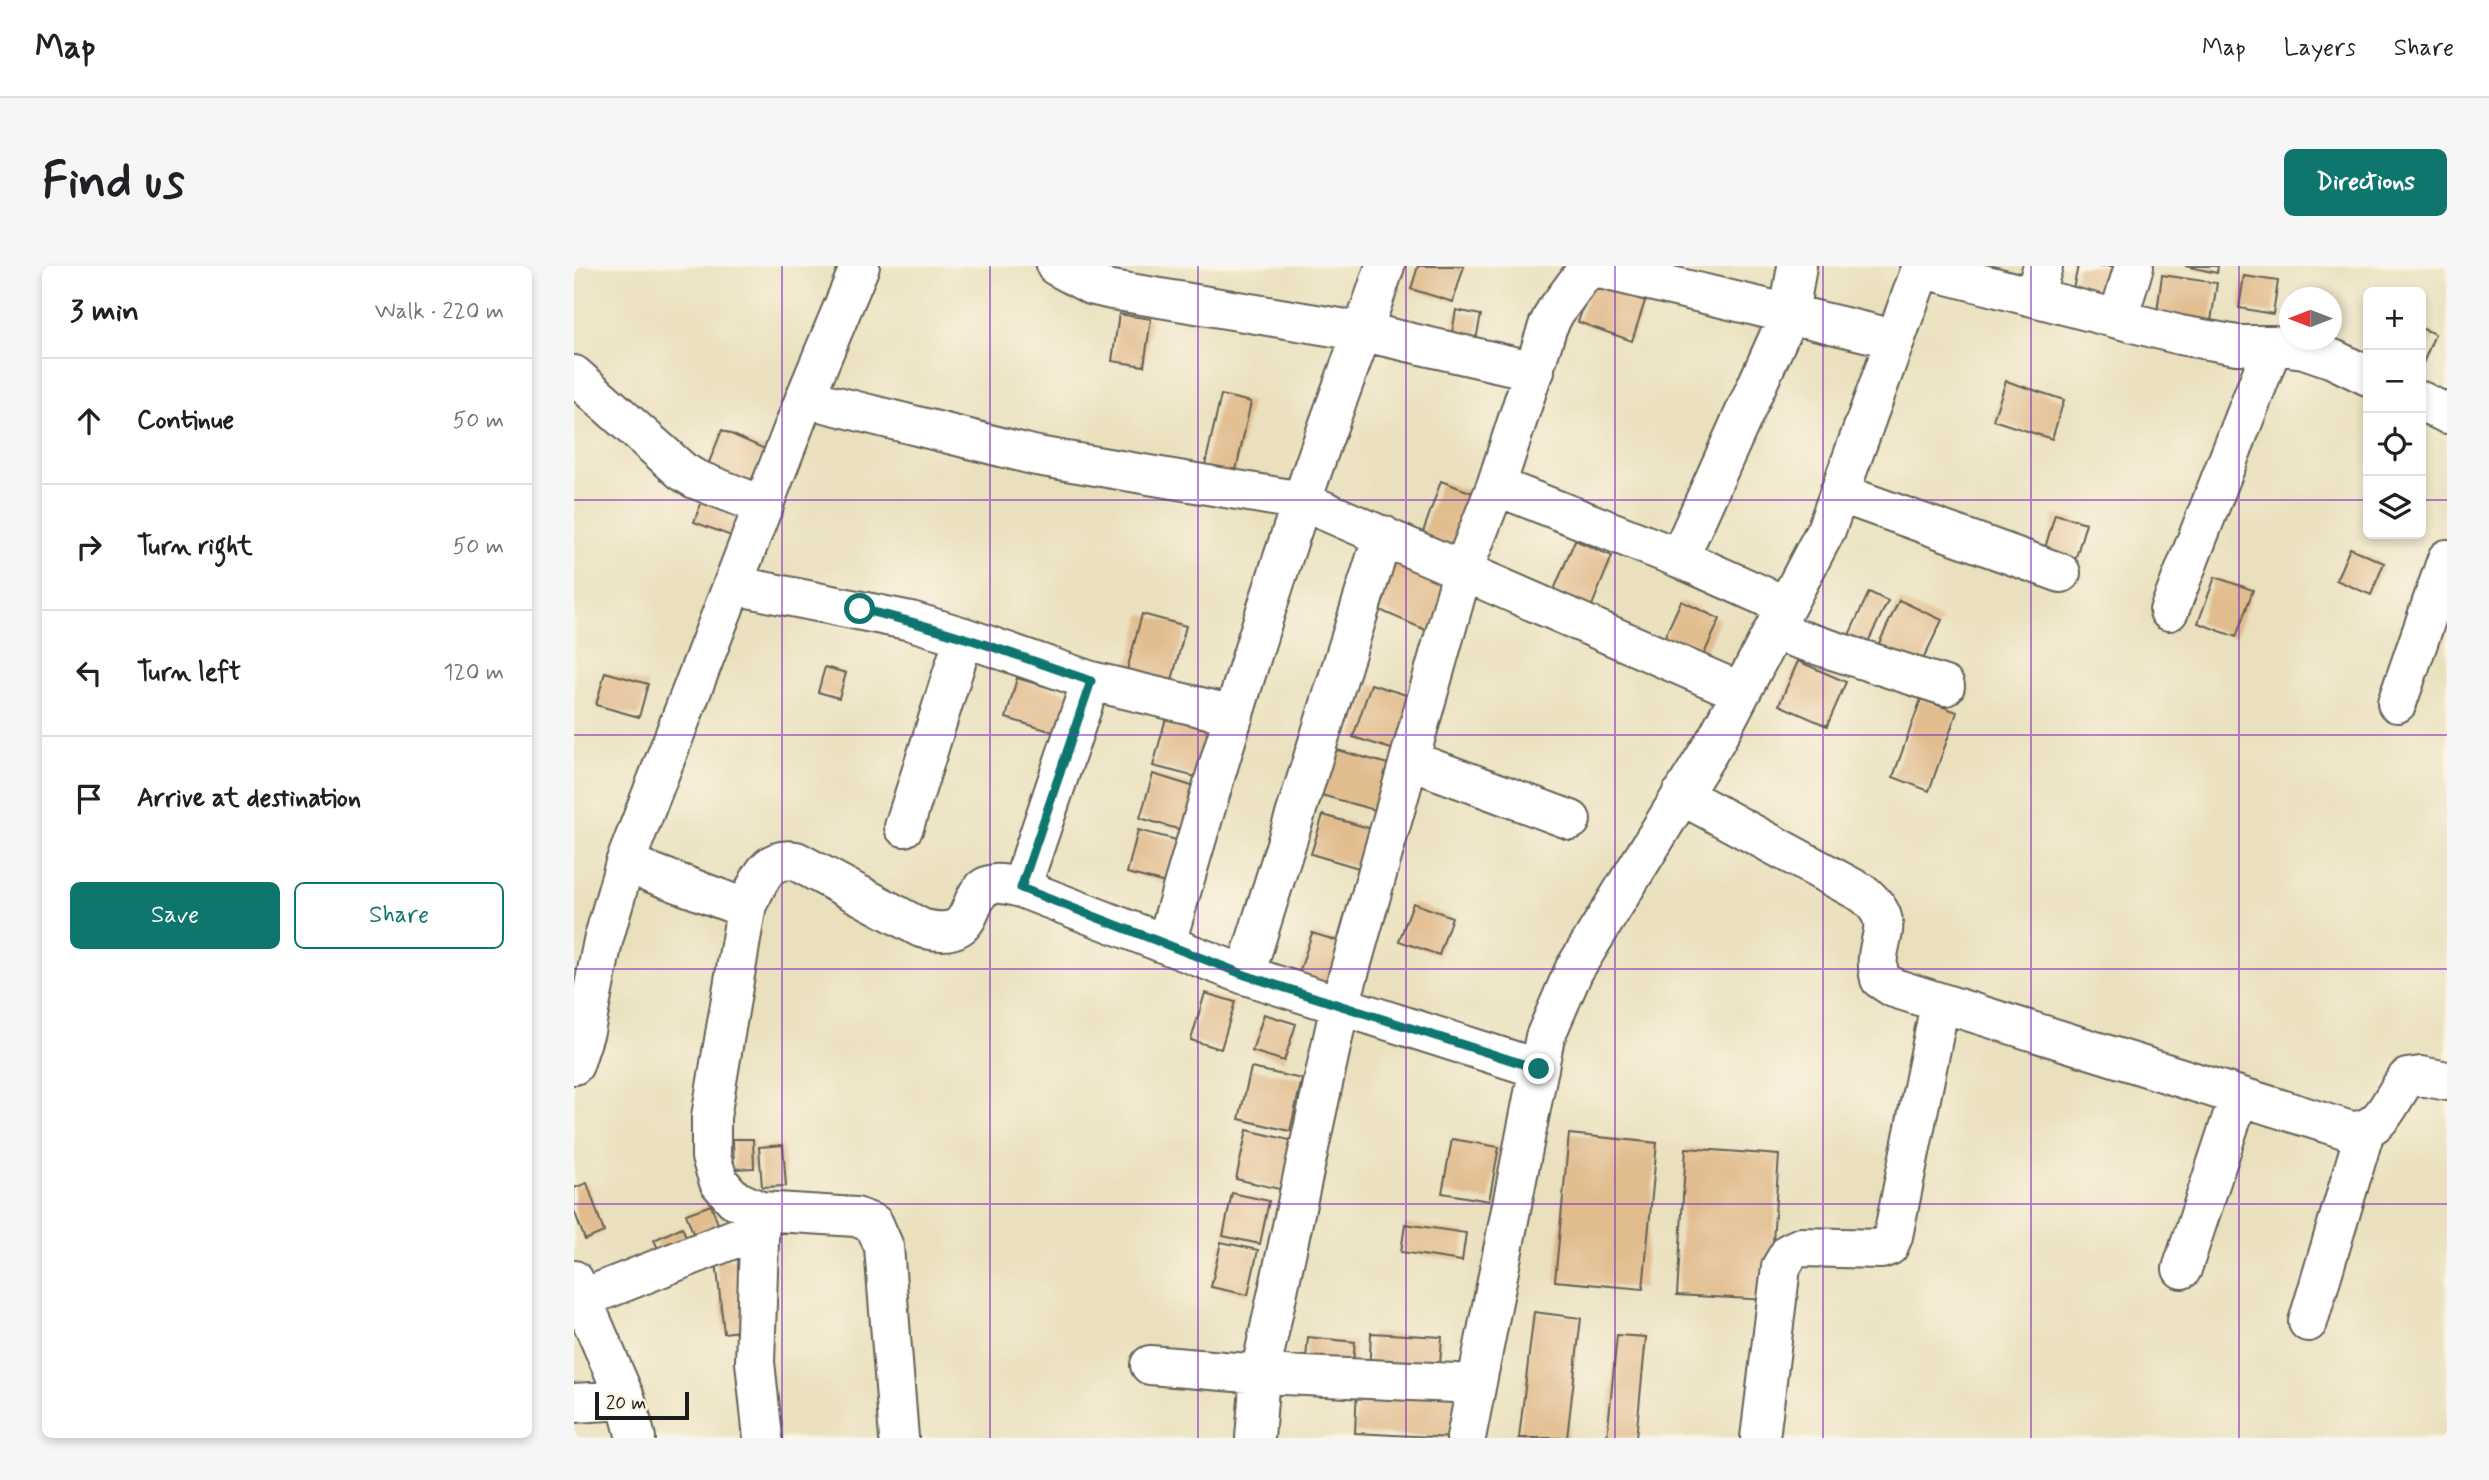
<!DOCTYPE html>
<html lang="en">
<head>
<meta charset="utf-8">
<style>
	body { margin:0; font-family:Mynerve,sans-serif; background:#f6f6f6; color:#202124 }
	.controls { position:absolute; right:21px; top:21px; display:grid; overflow:hidden; border-radius:10px; box-shadow:0 4px 10px #0003 }
	.controls button { width:63px; height:63px; display:grid; place-items:center; padding:0; border:0; border-bottom:2px solid #e0e0e0; background:#fff; color:#202124; font:35px sans-serif }
	.compass { position:absolute; left:1705px; top:21px; width:63px; height:63px; border-radius:50%; background:#fff; box-shadow:0 4px 10px #0003; rotate:270deg }
	.scale { position:absolute; left:21px; bottom:18px; width:94px; box-sizing:border-box; padding-left:7px; border:4px solid #1c1c1c; border-top:0; font-size:19px; line-height:24px; white-space:nowrap; color:#1c1c1c; -webkit-text-stroke:5px #fcf5e5; paint-order:stroke }
	.stop { position:absolute; width:21px; height:21px; margin:-16px; border:5px solid #0f766e; border-radius:50%; background:#fff }
	.stop.end { background:#0f766e; border-color:#fff; box-shadow:0 2px 7px #0008 }
	.list { margin:0; padding:0; list-style:none }
	h2 { display:flex; justify-content:space-between; align-items:center; height:91px; margin:0; padding:0 28px; font-size:30px }
	h2 small { font-size:23px; font-weight:400; color:#757577 }
	.list li { display:grid; grid-template-columns:46px 1fr auto; gap:21px; align-items:center; box-sizing:border-box; height:126px; padding:0 28px; border-top:2px solid #e0e0e0 }
	.list b { display:block; font-size:26px; white-space:nowrap }
	.list em { font-size:23px; font-style:normal; color:#757577 }
	.actions { display:flex; gap:14px; padding:21px 28px }
	.actions a { flex:1; padding:16px 0; border:2px solid #0f766e; border-radius:10px; text-align:center; font-size:24px; color:#0f766e }
	.actions .main { background:#0f766e; color:#fff }
	.icon { flex:none; width:38px; height:38px; fill:none; stroke:currentColor; stroke-width:2; stroke-linecap:round; stroke-linejoin:round }
	.map { position:relative; flex:none; width:1873px; height:1172px; overflow:hidden; border-radius:10px }
	header { display:flex; align-items:center; gap:42px; box-sizing:border-box; height:98px; padding:0 35px; background:#fff; border-bottom:2px solid #e0e0e0 }
	header strong { font-size:33px }
	nav { display:flex; gap:38px; margin-inline-start:auto; font-size:24px }
	.intro { display:flex; align-items:center; justify-content:space-between; box-sizing:border-box; height:168px; padding:0 42px }
	h1 { margin:0; font-size:49px }
	.button { padding:18px 32px; border-radius:10px; background:#0f766e; color:#fff; font-size:24px; font-weight:700 }
	main { display:flex; gap:42px; padding:0 42px }
	aside { flex:1; background:#fff; border-radius:10px; box-shadow:0 4px 10px #0003 }
	.map>svg:first-child { display:block }
	.building { fill:#e1bc8e }
	.lines { fill:none; stroke-linecap:round; stroke-linejoin:round }
	.minor-casing { stroke:#646155; stroke-width:42 }
	.minor { stroke:#fff; stroke-width:38 }
	.route { stroke:#0f766e; stroke-width:9 }
	.grid { fill:none; stroke:#7b2cbf; stroke-width:2; stroke-opacity:0.55 }
</style>
</head>
<body>
<header>
<strong>Map</strong>
<nav><a>Map</a><a>Layers</a><a>Share</a></nav>
</header>
<div class="intro"><h1>Find us</h1><a class="button">Directions</a></div>
<main>
<aside>
<h2>3 min<small>Walk · 220 m</small></h2>
<ul class="list">
<li><svg class="icon" aria-label="ahead" viewBox="0 0 24 24"><path d="M12 20V5M6 11l6-6 6 6"/></svg><div><b>Continue</b></div><em>50 m</em></li>
<li><svg class="icon" aria-label="right" viewBox="0 0 24 24"><path d="M7 20v-9h11M14 6l5 5-5 5"/></svg><div><b>Turn right</b></div><em>50 m</em></li>
<li><svg class="icon" aria-label="left" viewBox="0 0 24 24"><path d="M17 20v-9H6M10 6l-5 5 5 5"/></svg><div><b>Turn left</b></div><em>120 m</em></li>
<li><svg class="icon" aria-label="arrive" viewBox="0 0 24 24"><path d="M6 21V4h12l-3 4 3 4H6"/></svg><div><b>Arrive at destination</b></div></li>
</ul>
<div class="actions"><a class="main">Save</a><a>Share</a></div>
</aside>
<div class="map">
<svg width="1873" height="1172" viewBox="0 0 1873 1172">
	<rect width="100%" height="100%" fill="#fcf5e5"/>
	<filter id="ink" filterUnits="userSpaceOnUse"><feTurbulence type="fractalNoise" baseFrequency=".0143" numOctaves="2"/><feDisplacementMap in="SourceGraphic" scale="14" xChannelSelector="R" yChannelSelector="G"/><feConvolveMatrix kernelMatrix="1 2 1 2 8 2 1 2 1" color-interpolation-filters="sRGB"/></filter>
	<filter id="wash" filterUnits="userSpaceOnUse"><feTurbulence type="fractalNoise" baseFrequency=".00686" numOctaves="4" result="noise"/><feDisplacementMap in="SourceGraphic" scale="28" xChannelSelector="R" yChannelSelector="G"/><feGaussianBlur stdDeviation="1.57" result="paint"/><feColorMatrix in="noise" values="0 0 0 0 0 0 0 0 0 0 0 0 0 0 0 0 0 1.4 0 .05"/><feComposite in="paint" operator="in"/></filter>
	<g filter="url(#wash)">
		<rect width="100%" height="100%" fill="#eae0be"/>
		<g id="blocks">
			<!-- building -->
			<path class="building" d="M844,0h46l-11,36 -42,-13z
				M1504,0h47l-9,46 -46,-9z
				M1611,0h33l-1,7z
				M1588,9l55,8 -7,44 -54,-8z
				M1670,10l34,5 -5,33 -34,-6z
				M1018,16l53,19 -13,40 -54,-19z
				M882,44l25,5 -7,34 -24,-5z
				M545,48l32,5 -7,47 -32,-5z
				M1847,62l14,6 -14,34z
				M1432,115l58,19 -12,39 -59,-19z
				M647,129l30,7 -18,82 -31,-6z
				M148,164l43,19 -17,39 -42,-18z
				M867,215l37,14 -20,54 -36,-14z
				M130,230l44,17 -9,26 -45,-17z
				M1481,248l31,9 -12,41 -31,-9z
				M1001,274l37,16 -21,52 -38,-16z
				M1776,282l34,15 -13,32 -35,-15z
				M821,294l56,24 -21,48 -55,-24z
				M1641,311l38,13 -17,47 -38,-14z
				M1295,326l19,9 -22,45 -18,-9z
				M1325,334l43,20 -25,52 -42,-20z
				M1107,335l39,18 -21,46 -39,-18z
				M568,348l44,12 -17,66 -45,-11z
				M1224,395l48,21 -19,44 -48,-21z
				M251,401l21,6 -7,25 -21,-6z
				M31,406l43,12 -9,33 -43,-12z
				M443,412l64,19 -11,40 -64,-19z
				M797,418l51,16 -18,53 -51,-16z
				M1347,433l36,13 -28,79 -36,-14z
				M592,452l59,16 -13,47 -59,-15z
				M752,481l73,20 -13,46 -72,-20z
				M579,508l55,17 -13,43 -55,-16z
				M749,549l56,16 -10,40 -58,-17z
				M564,564l54,14 -11,43 -54,-14z
				M839,637l39,14 -13,38 -40,-14z
				M738,667l39,12 -16,54 -40,-13z
				M631,727l30,9 -14,47 -30,-9z
				M690,748l32,10 -12,37 -32,-10z
				M677,802l51,11 -12,52 -51,-12z
				M673,864l55,13 -10,49 -56,-13z
				M995,868l88,9 -14,146 -88,-8z
				M159,873h20l1,29 -20,1z
				M878,873l47,8 -10,54 -47,-8z
				M209,879l3,41 -24,1 -3,-40z
				M1112,882l93,7 -10,145 -92,-5z
				M13,917l17,49 -19,8 -11,-30v-22z
				M658,927l37,8 -9,43 -37,-8z
				M137,939l13,35 -25,9 -13,-35z
				M831,958l61,9 -4,28 -61,-9z
				M108,961l9,21 -28,12 -9,-20z
				M647,976l37,8 -10,45 -37,-8z
				M170,992l9,71 -29,4 -8,-72z
				M960,1046l47,6 -14,120h-48z
				M797,1067l71,4 -3,42 -70,-4z
				M1043,1069l29,2 -10,101h-29z
				M734,1071l47,5 -3,32 -47,-5z
				M783,1120l98,4 -2,48 -98,-5z"/>
		</g>
	</g>
	<g filter="url(#ink)">
		<use href="#blocks" fill-opacity="0" stroke="#646155" stroke-width="2"/>
		<g class="lines">
			<defs>
				<path id="minor" d="M482,0l35,19 21,5 252,42 171,39
					M1013,0l308,73
					M1347,2l259,67 57,10h36l31,4 29,10 35,17
					M1460,31l9,-31
					M1544,53l16,-53
					M0,109l108,96 13,8 69,27
					M231,132l232,58 265,45 439,191
					M1847,135l26,13
					M922,220l183,72 107,48
					M1265,227l222,80
					M1105,292l110,-244 8,-48
					M159,319l178,36 53,16 127,44 143,34
					M1595,345l104,-266
					M1199,365l172,55
					M1823,437l50,-144
					M835,494l162,60
					M1107,529l183,99c39,33 5,46 16,85l14,9 457,143c33,0 38,-31 56,-53l14,-2 26,5
					M330,561l60,-190
					M51,597l109,41h13c14,-23 17,-48 49,-43l125,67c64,17 39,-40 73,-44 9,-1 19,2 27,4l224,87 294,94
					M447,622l70,-207
					M173,638l-36,213v40l8,25 15,17 26,12 96,6 18,7 10,23 15,191
					M592,677c44,-148 86,-296 136,-442 26,-79 57,-156 83,-235
					M671,709l138,-440
					M0,799l11,-34 18,-90 22,-78 180,-465 55,-132
					M186,945l-5,151 8,76
					M1608,1003l57,-173
					M0,1014l52,120 10,38
					M7,1033l178,-70
					M1734,1056l57,-191
					M576,1099l110,9 216,10
					M0,1137l52,-3
					M681,1172l5,-64 80,-369 123,-435 33,-84 52,-160 7,-14 34,-46
					M892,1172l79,-401 29,-67 143,-232 109,-208 96,-264
					M1186,1172l21,-171 9,-15 11,-5 80,2 8,-3 4,-10 47,-232"/>
			</defs>
			<!-- minor casing -->
			<use href="#minor" class="minor-casing"/>
			<!-- minor -->
			<use href="#minor" class="minor"/>
		</g>
	</g>
	<g class="lines" filter="url(#ink)">
		<!-- route -->
		<path class="route" d="M286,343c79,18 154,45 231,72l-70,207 224,87 294,94"/>
	</g>
	<!-- grid -->
	<path class="grid" d="M208,0v1172M416,0v1172M624,0v1172M832,0v1172M1041,0v1172M1249,0v1172M1457,0v1172M1665,0v1172M0,234h1794M1847,234h26M0,469h1873M0,703h1873M0,938h1873"/>
</svg>
<div class="controls">
<button>+</button>
<button>−</button>
<button><svg class="icon" aria-label="locate" viewBox="0 0 24 24"><circle cx="12" cy="12" r="6"/><path d="M12 2v4M12 18v4M2 12h4M18 12h4"/></svg></button>
<button><svg class="icon" aria-label="layers" viewBox="0 0 24 24"><path d="M12 4l9 5-9 5-9-5zM3 14l9 5 9-5"/></svg></button>
</div>
<svg class="compass" viewBox="-18 -18 36 36"><path d="M0-13l5 13h-10z" fill="#e53935"/><path d="M0 13l5-13h-10z" fill="#757577"/></svg>
<div class="scale">20 m</div>
<div class="stop" style="left:286px;top:343px"></div>
<div class="stop end" style="left:965px;top:803px"></div>
</div>
</main>
</body>
</html>
